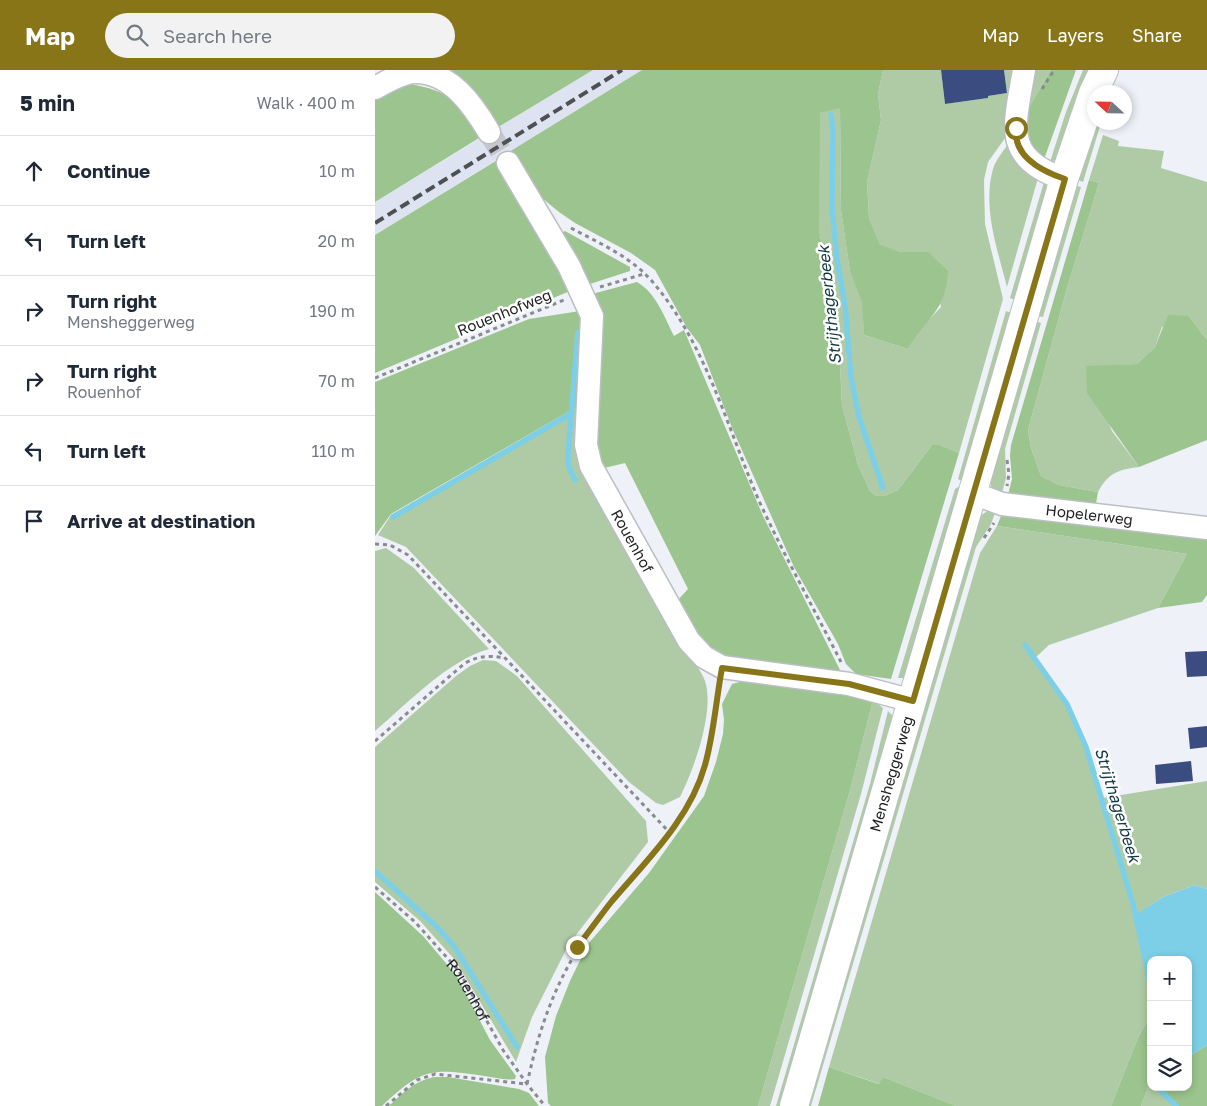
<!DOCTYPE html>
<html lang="en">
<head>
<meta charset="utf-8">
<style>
	body { margin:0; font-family:"Golos Text",sans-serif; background:#f2f2f3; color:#1f2937 }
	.controls { position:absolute; right:15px; bottom:15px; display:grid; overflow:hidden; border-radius:10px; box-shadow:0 2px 8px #0003 }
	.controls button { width:45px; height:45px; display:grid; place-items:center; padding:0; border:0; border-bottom:1px solid #e0e1e3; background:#fff; color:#1f2937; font:25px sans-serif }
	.compass { position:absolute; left:712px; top:15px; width:45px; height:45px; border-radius:50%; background:#fff; box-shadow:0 2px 8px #0003; rotate:292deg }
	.stop { position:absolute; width:15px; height:15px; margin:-11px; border:4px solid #877518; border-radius:50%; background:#fff }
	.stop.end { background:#877518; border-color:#fff; box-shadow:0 1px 5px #0008 }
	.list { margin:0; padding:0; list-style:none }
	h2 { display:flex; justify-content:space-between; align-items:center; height:65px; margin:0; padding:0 20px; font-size:21px }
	h2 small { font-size:16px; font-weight:400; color:#747a83 }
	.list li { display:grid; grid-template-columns:32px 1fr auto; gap:15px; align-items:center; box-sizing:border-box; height:70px; padding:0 20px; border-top:1px solid #e0e1e3 }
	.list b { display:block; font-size:19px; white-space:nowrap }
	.list p { margin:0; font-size:16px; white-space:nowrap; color:#747a83 }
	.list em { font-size:16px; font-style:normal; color:#747a83 }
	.icon { flex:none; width:28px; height:28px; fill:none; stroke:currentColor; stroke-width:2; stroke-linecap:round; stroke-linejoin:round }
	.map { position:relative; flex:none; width:832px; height:1036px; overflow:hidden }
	header { display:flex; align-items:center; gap:30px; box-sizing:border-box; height:70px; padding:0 25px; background:#877518; color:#fff }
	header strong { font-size:24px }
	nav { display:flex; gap:28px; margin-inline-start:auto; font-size:18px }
	.search { width:350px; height:45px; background:#f2f2f3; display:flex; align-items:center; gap:12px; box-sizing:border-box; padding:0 18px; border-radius:28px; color:#747a83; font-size:19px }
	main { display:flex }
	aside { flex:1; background:#fff }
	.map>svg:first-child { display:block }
	.built { fill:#dde3f0 }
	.green { fill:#afcba5 }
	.forest { fill:#9cc48e }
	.water { fill:#7dcfe7 }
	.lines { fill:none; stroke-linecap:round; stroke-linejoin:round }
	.stream { stroke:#7dcfe7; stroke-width:5.5 }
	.building { fill:#3b4d80 }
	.minor-tunnel { stroke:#c5c7cd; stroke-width:22; stroke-dasharray:22 11; stroke-linecap:butt }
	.minor-casing { stroke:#bbbec4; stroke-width:25 }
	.major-casing { stroke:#bbbec4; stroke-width:30 }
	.path { stroke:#898b8f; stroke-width:3; stroke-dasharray:4 4; stroke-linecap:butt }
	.minor { stroke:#fff; stroke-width:22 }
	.major { stroke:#fff; stroke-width:28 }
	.rail { stroke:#4e5053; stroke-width:4; stroke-dasharray:10 5; stroke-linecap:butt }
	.route { stroke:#877518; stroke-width:6 }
	.labels { text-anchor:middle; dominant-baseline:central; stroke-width:5; stroke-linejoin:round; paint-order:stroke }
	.street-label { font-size:15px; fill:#1f2022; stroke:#fff }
	.water-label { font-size:16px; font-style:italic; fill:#123843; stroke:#fff }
</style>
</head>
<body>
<header>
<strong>Map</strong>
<div class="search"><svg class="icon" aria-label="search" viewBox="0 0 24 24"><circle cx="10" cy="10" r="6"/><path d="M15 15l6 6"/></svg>Search here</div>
<nav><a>Map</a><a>Layers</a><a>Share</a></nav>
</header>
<main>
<aside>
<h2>5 min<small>Walk · 400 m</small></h2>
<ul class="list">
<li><svg class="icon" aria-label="ahead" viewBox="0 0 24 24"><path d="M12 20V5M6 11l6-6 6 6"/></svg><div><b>Continue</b></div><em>10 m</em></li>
<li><svg class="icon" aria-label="left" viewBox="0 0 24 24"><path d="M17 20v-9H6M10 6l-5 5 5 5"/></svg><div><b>Turn left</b></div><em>20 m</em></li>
<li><svg class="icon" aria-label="right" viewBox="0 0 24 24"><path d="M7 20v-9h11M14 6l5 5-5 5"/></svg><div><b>Turn right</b><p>Mensheggerweg</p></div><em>190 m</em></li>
<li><svg class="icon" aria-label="right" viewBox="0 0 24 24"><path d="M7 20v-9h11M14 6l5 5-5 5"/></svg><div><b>Turn right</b><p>Rouenhof</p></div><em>70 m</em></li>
<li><svg class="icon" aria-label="left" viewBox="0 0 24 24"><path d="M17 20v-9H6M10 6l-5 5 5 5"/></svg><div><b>Turn left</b></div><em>110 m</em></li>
<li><svg class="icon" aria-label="arrive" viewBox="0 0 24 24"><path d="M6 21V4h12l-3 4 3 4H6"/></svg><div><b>Arrive at destination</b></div></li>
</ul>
</aside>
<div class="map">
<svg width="832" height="1036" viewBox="0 0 832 1036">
	<rect width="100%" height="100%" fill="#eef1f8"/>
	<!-- built -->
	<path class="built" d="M218,0h49l-267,165v-33z"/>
	<!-- green -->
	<path class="green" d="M508,0h58l4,34 43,-6v-2l19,-3 -3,-23h14l-8,61 -22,31 -4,18 1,44 18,75 -44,154 -19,-8h-8l-34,45 -14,6h-8l-6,-5 -12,-26 -16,-60 -4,-78 -19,-97v-117l21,-6 1,103 9,62 13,30 1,33 44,14 10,-18 23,-24 -13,-55h-27l-21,-6 -11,-28 -2,-36 14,-62 -3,-26z
		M654,0h22l-29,49z
		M708,0h9l-31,88 -11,4 16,-50z
		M720,52l6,1 -18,59 -7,-3z
		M728,65l16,6 -1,5 46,5 -3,17 46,14v158l-18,-24 -27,11 -7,20 -18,17 -51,3 26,64 27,36c-21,3 -30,5 -41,25l-39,-7 -18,-9 -10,-28 -3,-18 39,-142 32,-105 -10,-3z
		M636,70l27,38 -31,109c-9,-36 -25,-80 -14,-118 3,-10 12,-20 18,-29z
		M669,112l6,11 -32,108 -8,-3z
		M699,115l7,2 -38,130 -7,-1z
		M631,241l8,3 -49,169 -7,-4z
		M660,251l6,2 -36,126 1,29 -5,18 -9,-8 -3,-7z
		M205,335l-1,31 107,215c6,9 15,19 19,30 10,30 -11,88 -25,116l-17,8 -7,-2 -27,-21 -223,-235 -28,-12 13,-20z
		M583,417l5,3 -55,184 -4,4h-6l57,-189z
		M614,440h7l-5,14 -15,23 -165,559h-6l172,-588z
		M622,456l190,28 -29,54 -109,37 -14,13 32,46 19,43 17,51 104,-17v108l-12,-4 -32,12 -27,18 15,72v29l-12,19 -28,71h-155l-73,-29 -3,7 -51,-17 151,-514z
		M11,478l28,20 75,81c-42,12 -81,54 -114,82v-180z
		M108,590l13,1 21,15 129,145 2,21 -79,102 -37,73 -16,45 -61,-102 -35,-39 -45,-39v-135l81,-71 14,-10z
		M498,630l10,8 -22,86 -91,312h-12l91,-312z
		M513,641l5,5 -111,390h-6l94,-322z
		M776,1009v8h6l19,19h-35z"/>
	<!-- forest -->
	<path class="forest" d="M71,0h147l-98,59z
		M267,0h241l-5,24 3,26 -14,62 2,36 11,27 21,7h27l20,19c-2,41 -21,45 -40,78l-44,-14 -2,-33 -12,-30 -9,-62 -1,-102 -20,5 -1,117 19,97 4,78 16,60 12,26 6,5h8l14,-6 34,-45h8l19,8 -68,226 -35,-5 -10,-10 -8,-20 -44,-77 -61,-137 -33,-85 -13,-17 -32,-58 -24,-17 -56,-30 -16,-11 -22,-18 -28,-42z
		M676,0h25l-34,95 -8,-5 -12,-41z
		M34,14c41,6 51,20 75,51l-109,67v-107z
		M124,89l71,132 -195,82v-138z
		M714,110l10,3 -32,105 -39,142 3,18 10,28 18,9 39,7 -3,17 -88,-10 5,-20 -2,-23 1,-11z
		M190,161l65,36v4l-43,14 -26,-52z
		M262,212c19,11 27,34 37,54l10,-6 79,186 78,156 -116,-15c-25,-12 -34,-33 -48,-56l11,-12 -63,-126 -21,5 -6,-11 -6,-163z
		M205,241l3,14 -3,80 -189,109 -16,22v-154l154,-63z
		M793,245l21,1 18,24v100l-68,27 -52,-74 -1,-27 51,-2 18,-17z
		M628,441l204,26v58l-5,7 -44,6 29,-54 -190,-28z
		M368,611l123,16 7,3 -24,94 -91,312h-207l-3,-3 -3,-46 11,-41 14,-35 18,-37 61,-71 55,-77 12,-34 7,-28 1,-14 -2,-16 10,-20z
		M0,822l48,44 33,39 34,65 26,36 -1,3c-10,2 -21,-2 -31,-3 -53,-8 -62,-8 -102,30h-7z
		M776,946v63l-10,27h-30l28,-71z
		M832,975v61h-31l-19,-19h31v-30z
		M454,997l50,17 4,-7 73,29h-138z
		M59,1007h14l71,12 10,4 10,13h-150c14,-14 26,-25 45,-29z"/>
	<!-- water -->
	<path class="water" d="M820,815l12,4v156l-19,12v-97h-37v27l-16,-72 28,-18z"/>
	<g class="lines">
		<!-- stream -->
		<path class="stream" d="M456,45l2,16 -1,77 5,52 8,45 6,73 8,39 24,71
			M200,410l-6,-13 -1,-13 10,-122
			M18,447l179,-104
			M650,575l42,59 19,43 47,157 18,83
			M0,801l62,56 17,19 63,101
			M782,1017l19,19"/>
	</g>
	<!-- building -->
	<path class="building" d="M566,0h63l3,23 -19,3v2l-43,6z
		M832,581v25l-20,1 -2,-25z
		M832,656v21l-17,2 -2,-21z
		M816,691l2,20 -37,3 -1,-19z"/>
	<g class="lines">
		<!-- minor-tunnel -->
		<path class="minor-tunnel" d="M114,62l19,31"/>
		<defs>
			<g id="minor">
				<path d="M649,0c-9,54 -23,88 40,109"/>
				<path d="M0,18c11,-6 26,-15 39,-16 36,-1 59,33 75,60"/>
				<path id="s2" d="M133,93l61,103 23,50 -6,129 5,21 98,175 15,16 18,10 127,17 64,17"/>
				<path id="s3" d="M598,423l29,11 205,24"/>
			</g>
			<g id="major">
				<path id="s4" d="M419,1036l270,-927 29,-86 11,-23"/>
			</g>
		</defs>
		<!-- minor casing -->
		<use href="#minor" class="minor-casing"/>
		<!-- major casing -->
		<use href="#major" class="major-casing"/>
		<!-- path -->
		<g class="path">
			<path d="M667,19l12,-19"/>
			<path d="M196,158c28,15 58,28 79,51 56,63 77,149 110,224 25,54 54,106 81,159"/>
			<path d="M225,217l44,-13"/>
			<path d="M0,308l189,-78"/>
			<path d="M632,390l2,14 -2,12"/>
			<path d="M609,468l10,-15"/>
			<path d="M0,474l15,1 18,10 262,278"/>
			<path d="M0,671l90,-78c14,-7 23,-8 39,-5"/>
			<path id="s1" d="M0,817l40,35 44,49 44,79 24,34 18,22"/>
			<path d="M152,1014c16,-73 36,-121 83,-180 29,-37 64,-69 85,-112 16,-33 17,-70 24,-106"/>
			<path d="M11,1036l31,-26 18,-6 91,10"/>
		</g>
		<!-- minor -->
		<use href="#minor" class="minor"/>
		<!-- major -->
		<use href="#major" class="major"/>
		<!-- rail -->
		<path class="rail" d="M0,153l247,-153"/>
	</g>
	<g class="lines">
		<!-- route -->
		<path class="route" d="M202,877c12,-15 23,-31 35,-46 35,-41 78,-82 93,-136 9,-32 11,-65 17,-97l127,16 64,17 152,-522c-24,-8 -52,-22 -49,-51"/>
	</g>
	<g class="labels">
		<!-- street labels -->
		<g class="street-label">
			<text transform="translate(129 242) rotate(-22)">Rouenhofweg</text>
			<text stroke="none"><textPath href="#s3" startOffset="119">Hopelerweg</textPath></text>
			<text stroke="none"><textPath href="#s2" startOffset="411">Rouenhof</textPath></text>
			<text stroke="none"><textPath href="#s4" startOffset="346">Mensheggerweg</textPath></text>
			<text stroke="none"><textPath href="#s1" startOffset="140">Rouenhof</textPath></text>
		</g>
		<!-- water labels -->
		<g class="water-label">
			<text transform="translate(454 235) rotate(-96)">Strijthagerbeek</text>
			<text transform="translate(743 735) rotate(73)">Strijthagerbeek</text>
		</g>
	</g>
</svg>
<div class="controls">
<button>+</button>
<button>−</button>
<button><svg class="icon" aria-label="layers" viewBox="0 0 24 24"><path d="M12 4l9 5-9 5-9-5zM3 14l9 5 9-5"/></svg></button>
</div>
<svg class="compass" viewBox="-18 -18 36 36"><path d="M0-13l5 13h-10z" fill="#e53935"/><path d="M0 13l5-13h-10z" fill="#747a83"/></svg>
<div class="stop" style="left:641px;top:58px"></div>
<div class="stop end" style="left:202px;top:877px"></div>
</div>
</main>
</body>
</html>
